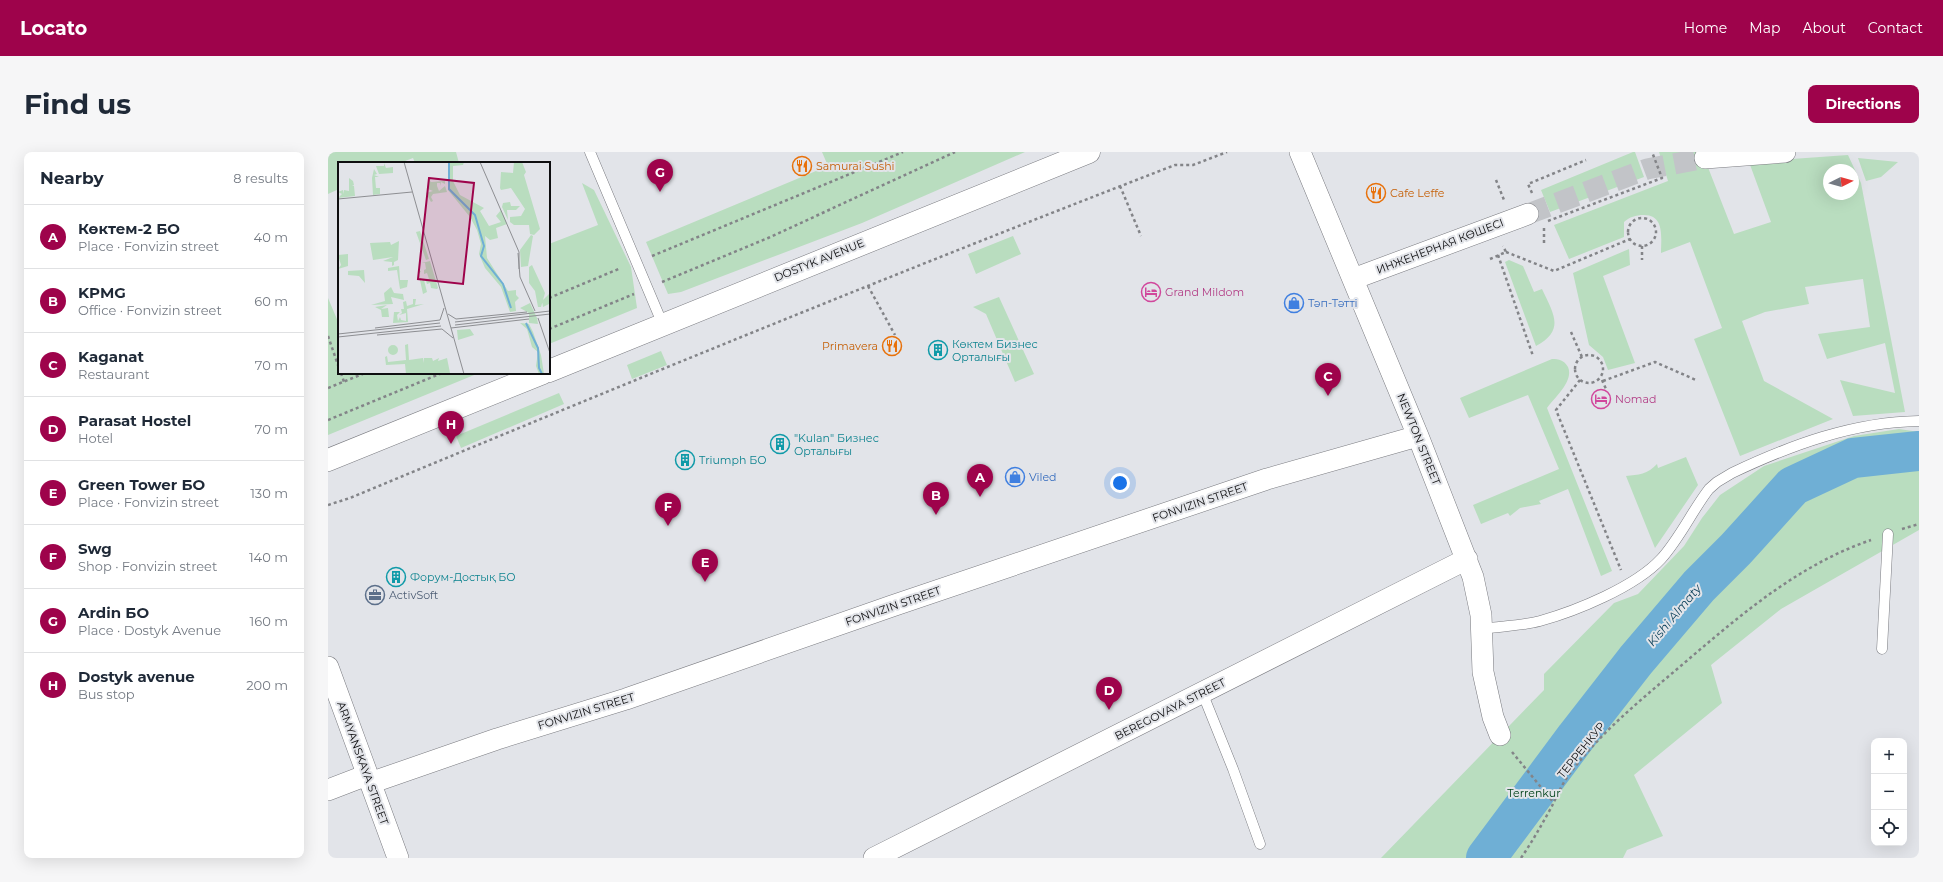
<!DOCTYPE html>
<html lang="en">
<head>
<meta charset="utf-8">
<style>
	body { margin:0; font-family:Montserrat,sans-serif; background:#f6f6f7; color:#1f2937 }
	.controls { position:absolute; right:12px; bottom:12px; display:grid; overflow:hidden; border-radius:8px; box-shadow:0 4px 16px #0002 }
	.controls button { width:36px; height:36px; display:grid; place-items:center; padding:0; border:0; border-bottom:1px solid #e0e1e3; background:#fff; color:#1f2937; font:20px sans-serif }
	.compass { position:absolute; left:1495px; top:12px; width:36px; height:36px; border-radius:50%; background:#fff; box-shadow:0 4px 16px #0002; rotate:84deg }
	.you { position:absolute; left:792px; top:331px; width:14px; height:14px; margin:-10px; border:3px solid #fff; border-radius:50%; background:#1a73e8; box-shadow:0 0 0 6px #1a73e833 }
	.badge { display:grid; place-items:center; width:26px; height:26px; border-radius:50%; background:#9e034b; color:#fff; font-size:13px; font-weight:700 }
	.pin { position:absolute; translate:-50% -33px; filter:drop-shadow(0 1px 2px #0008) }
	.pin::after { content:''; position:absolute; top:21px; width:14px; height:12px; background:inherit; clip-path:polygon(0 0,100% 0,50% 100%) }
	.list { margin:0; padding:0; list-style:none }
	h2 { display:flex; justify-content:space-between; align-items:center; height:52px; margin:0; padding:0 16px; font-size:17px }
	h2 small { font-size:13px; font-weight:400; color:#747a83 }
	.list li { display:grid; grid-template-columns:26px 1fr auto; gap:12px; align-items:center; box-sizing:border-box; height:64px; padding:0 16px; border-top:1px solid #e0e1e3 }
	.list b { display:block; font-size:15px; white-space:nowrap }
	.list p { margin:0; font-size:13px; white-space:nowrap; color:#747a83 }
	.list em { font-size:13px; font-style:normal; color:#747a83 }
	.icon { flex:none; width:22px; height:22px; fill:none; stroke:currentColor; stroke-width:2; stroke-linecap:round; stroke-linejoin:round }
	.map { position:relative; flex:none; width:1591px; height:706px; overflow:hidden; border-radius:8px }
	header { display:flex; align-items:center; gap:24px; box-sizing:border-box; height:56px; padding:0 20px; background:#9e034b; color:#fff }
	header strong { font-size:19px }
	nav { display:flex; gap:22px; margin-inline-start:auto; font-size:14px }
	.intro { display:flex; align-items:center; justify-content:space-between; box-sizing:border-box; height:96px; padding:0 24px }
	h1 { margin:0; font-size:28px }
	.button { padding:10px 18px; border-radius:8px; background:#9e034b; color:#fff; font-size:14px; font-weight:700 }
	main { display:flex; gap:24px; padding:0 24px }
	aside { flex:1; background:#fff; border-radius:8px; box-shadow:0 4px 16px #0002 }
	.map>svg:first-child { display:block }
	.green { fill:#b9ddbf; fill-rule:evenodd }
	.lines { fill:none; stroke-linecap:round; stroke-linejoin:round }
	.river { stroke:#6fafd5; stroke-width:40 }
	.street-tunnel { stroke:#c2c4c8; stroke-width:21; stroke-dasharray:21 10; stroke-linecap:butt }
	.lane-casing { stroke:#7a7b80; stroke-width:11 }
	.street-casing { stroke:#7a7b80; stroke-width:22 }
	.secondary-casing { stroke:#7a7b80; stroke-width:23 }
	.path { stroke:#838488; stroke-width:2.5; stroke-dasharray:3 3; stroke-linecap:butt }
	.lane { stroke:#fff; stroke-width:10 }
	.street { stroke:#fff; stroke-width:21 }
	.secondary { stroke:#fff; stroke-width:22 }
	.labels { text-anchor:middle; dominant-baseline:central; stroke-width:4; stroke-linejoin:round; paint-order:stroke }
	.food-label { font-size:11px; fill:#c56008; stroke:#e2e4e9; text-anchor:start }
	.street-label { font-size:11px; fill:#0e0e10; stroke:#e2e4e9 }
	.hotel-label { font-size:11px; fill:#b23c85; stroke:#e2e4e9; text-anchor:start }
	.shop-label { font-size:11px; fill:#366cbe; stroke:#e2e4e9; text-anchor:start }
	.culture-label { font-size:11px; fill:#0d838f; stroke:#e2e4e9; text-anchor:start }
	.service-label { font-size:11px; fill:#4e5e75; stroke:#e2e4e9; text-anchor:start }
	.park-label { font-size:11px; fill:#004219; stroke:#e2e4e9 }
	.water-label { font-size:12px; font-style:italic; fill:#093f59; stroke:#e2e4e9 }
	.inset-river { fill:none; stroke:#6fafd5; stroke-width:2 }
	.inset-road { fill:none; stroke:#8d8e92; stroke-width:1 }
	.view { fill:#9e034b; fill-opacity:0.15; stroke:#9e034b; stroke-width:2 }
	.inset-edge { fill:none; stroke:#0e0e10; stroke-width:2 }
</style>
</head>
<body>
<header>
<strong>Locato</strong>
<nav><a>Home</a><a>Map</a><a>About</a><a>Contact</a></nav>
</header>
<div class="intro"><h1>Find us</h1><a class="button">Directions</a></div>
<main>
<aside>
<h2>Nearby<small>8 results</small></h2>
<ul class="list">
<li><span class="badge">A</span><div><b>Көктем-2 БО</b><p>Place · Fonvizin street</p></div><em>40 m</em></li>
<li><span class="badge">B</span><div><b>KPMG</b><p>Office · Fonvizin street</p></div><em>60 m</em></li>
<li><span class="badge">C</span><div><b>Kaganat</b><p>Restaurant</p></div><em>70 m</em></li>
<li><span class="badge">D</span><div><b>Parasat Hostel</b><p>Hotel</p></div><em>70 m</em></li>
<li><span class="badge">E</span><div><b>Green Tower БО</b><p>Place · Fonvizin street</p></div><em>130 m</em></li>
<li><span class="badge">F</span><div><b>Swg</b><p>Shop · Fonvizin street</p></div><em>140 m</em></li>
<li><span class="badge">G</span><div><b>Ardin БО</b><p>Place · Dostyk Avenue</p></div><em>160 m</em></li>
<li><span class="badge">H</span><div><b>Dostyk avenue</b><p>Bus stop</p></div><em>200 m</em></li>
</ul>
</aside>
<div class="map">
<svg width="1591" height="706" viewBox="0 0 1591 706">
	<rect width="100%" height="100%" fill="#e2e4e9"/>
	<!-- green -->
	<path class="green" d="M0,0h128l3,11h-44l-2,-5 -13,5h-61v26l-11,5z
		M494,0h203l-163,71 -181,69 -13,2 -22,-52 182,-76z
		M1305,0h2l9,25 -94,35 -9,-22z
		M1331,0h43l32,82 37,-12 -22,-60 99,-7 13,28 44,229 -52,4 -13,-36 55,13 -10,-50 -58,16 -9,-25 52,-7 -7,-48 -58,8 4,17 -44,8 -23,9 22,60 69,38 -93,37 -46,-117 28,-11 -32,-86 -29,11c0,-15 4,-38 -17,-38 -9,0 -14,2 -20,7v15l-55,22 -15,-34 114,-44zM1501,18h24v24h-24z
		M1530,6l40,4 -17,15 -15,4z
		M254,31l12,7 37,77 6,41 -88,36v-100l49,-19z
		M685,84l8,18 -45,20 -8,-20z
		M1301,97l1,16 -27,11 32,87 -27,7 -5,-13 -14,-12 -16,-72z
		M1181,108l14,6 11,26 8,-3c11,24 24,41 -6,57l-31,-84z
		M671,145l35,77 -19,8 -29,-68 -13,-7z
		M0,146l11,26v49h140l-151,62z
		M333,199l6,14 -35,14 -5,-14z
		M1224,207c7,0 12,1 16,8 6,14 -13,30 -21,41l65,163 -11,5 -33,-87 -29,12 2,3 -21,4 -10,8 -2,-3 -27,11 -8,-19 86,-36 -31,-74 -59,23 -9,-20z
		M231,241l5,11 -103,44 -5,-12z
		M1571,277l20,3v98l-138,79 -70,56 11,38 -88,72 29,61 -36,14 -4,8h-242l163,-168v-16l70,-71 24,-9 46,-48 18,-28 18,-23 44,-29 90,-30z
		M1358,305l12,28 -43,63 -29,-72c12,-1 22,-2 31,-12l1,4z"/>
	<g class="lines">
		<!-- river -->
		<path class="river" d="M1158,706l90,-121 60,-77 63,-74 37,-37 57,-63 60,-28 66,-7"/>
		<!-- street-tunnel -->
		<path class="street-tunnel" d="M1200,62l119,-45 58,-11"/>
		<defs>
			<path id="lane" d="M262,0l73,173
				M1154,477c19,-3 39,-3 58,-8 36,-10 95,-34 121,-62 19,-21 31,-48 48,-70l8,-7 15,-9c59,-28 121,-51 187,-52
				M1554,497l6,-115
				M874,540l31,77 27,75"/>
			<path id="street" d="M972,0l118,284 55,141 8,38 2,57 10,45 7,18
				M1377,6l80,-6
				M1025,127l175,-65
				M0,515l70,191
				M42,631l127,-44 129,-40 266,-93 375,-127 151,-43
				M0,638l39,-15
				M546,706l593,-299"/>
			<path id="secondary" d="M221,219l540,-219
				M0,308l215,-87"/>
		</defs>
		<!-- lane casing -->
		<use href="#lane" class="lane-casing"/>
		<!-- street casing -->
		<use href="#street" class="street-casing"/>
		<!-- secondary casing -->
		<use href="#secondary" class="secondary-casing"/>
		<!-- path -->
		<path class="path" d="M1168,28l8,20
			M792,34l21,50
			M1204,41l-4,-9 58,-24
			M1300 80a14 14 0 1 1 28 0a14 14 0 1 1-28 0Z
			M1220,69l114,-43 -10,-26
			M1216,76v18
			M1314,94v14
			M1178,100l48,19 76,-32
			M1170,103l35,101
			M324,104l251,-104
			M1162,107l16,-7 -3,-6
			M334,130l106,-44 187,-86
			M540,134l27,49
			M221,146l72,-30
			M221,177l85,-35
			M1243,180l11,25
			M0,184l11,32
			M1247 217a14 14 0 1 1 28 0a14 14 0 1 1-28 0Z
			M13,221l3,9
			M1252,228l-24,30 65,160
			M1274,228l4,9
			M1275,229l52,-19 41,18
			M0,236l37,-15
			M0,268l114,-47
			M0,353l22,-7c274,-114 548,-226 825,-333h18l34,-13
			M1574,377l17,-5
			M1184,600l42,51
			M1193,706c11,-16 20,-32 30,-50 5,-10 10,-22 17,-32 30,-41 69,-73 108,-106 60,-51 119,-104 195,-130"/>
		<!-- lane -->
		<use href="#lane" class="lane"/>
		<!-- street -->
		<use href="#street" class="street"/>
		<!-- secondary -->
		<use href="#secondary" class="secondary"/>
	</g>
	<!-- icons -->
	<defs>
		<symbol id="restaurant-ring" viewBox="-11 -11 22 22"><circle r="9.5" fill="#e2e4e9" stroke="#e8710a" stroke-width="1.5"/><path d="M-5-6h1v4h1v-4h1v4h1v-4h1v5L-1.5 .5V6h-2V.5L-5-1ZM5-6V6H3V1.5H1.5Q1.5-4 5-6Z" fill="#e8710a"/></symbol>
		<symbol id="hotel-ring" viewBox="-11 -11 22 22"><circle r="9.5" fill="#e2e4e9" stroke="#d1479c" stroke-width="1.5"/><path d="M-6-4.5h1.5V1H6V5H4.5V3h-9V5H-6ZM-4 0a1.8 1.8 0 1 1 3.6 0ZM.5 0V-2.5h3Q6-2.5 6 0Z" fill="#d1479c"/></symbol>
		<symbol id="shop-ring" viewBox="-11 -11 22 22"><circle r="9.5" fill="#e2e4e9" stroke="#3f7fe0" stroke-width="1.5"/><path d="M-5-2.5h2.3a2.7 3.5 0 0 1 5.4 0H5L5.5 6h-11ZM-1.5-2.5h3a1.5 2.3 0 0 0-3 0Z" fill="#3f7fe0"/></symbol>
		<symbol id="building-ring" viewBox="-11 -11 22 22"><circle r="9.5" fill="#e2e4e9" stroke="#0f9aa8" stroke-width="1.5"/><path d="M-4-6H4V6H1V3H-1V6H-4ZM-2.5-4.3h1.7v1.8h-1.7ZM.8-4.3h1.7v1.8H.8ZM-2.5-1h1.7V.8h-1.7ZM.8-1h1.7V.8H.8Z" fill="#0f9aa8"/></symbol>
		<symbol id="office-ring" viewBox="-11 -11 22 22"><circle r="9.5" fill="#e2e4e9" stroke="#5c6f8a" stroke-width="1.5"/><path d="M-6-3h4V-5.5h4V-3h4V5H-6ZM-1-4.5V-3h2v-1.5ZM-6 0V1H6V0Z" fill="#5c6f8a"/></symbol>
	</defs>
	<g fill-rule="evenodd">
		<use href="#restaurant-ring" x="463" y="3" width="22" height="22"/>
		<use href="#restaurant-ring" x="1037" y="30" width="22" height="22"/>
		<use href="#hotel-ring" x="812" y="129" width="22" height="22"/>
		<use href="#shop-ring" x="955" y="140" width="22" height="22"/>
		<use href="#restaurant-ring" x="553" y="183" width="22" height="22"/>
		<use href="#building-ring" x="599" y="187" width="22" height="22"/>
		<use href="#hotel-ring" x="1262" y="236" width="22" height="22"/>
		<use href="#building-ring" x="441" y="281" width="22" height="22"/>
		<use href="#building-ring" x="346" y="297" width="22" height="22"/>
		<use href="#shop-ring" x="676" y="314" width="22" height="22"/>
		<use href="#building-ring" x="57" y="414" width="22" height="22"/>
		<use href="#office-ring" x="36" y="432" width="22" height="22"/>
	</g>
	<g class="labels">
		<!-- food labels -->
		<g class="food-label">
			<text x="488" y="14">Samurai Sushi</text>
			<text x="1062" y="41">Cafe Leffe</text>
			<text x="550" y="194" text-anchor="end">Primavera</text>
		</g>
		<!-- street labels -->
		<g class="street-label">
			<text transform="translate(1112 94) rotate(-21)">ИНЖЕНЕРНАЯ КӨШЕСІ</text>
			<text transform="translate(491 108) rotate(-22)">DOSTYK AVENUE</text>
			<text transform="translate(1091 287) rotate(68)">NEWTON STREET</text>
			<text transform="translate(872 350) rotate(-19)">FONVIZIN STREET</text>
			<text transform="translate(565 454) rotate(-19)">FONVIZIN STREET</text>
			<text transform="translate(842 557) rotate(-27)">BEREGOVAYA STREET</text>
			<text transform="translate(258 559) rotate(-17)">FONVIZIN STREET</text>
			<text transform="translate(1253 598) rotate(-51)">ТЕРРЕНКУР</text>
			<text transform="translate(35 611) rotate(70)">ARMYANSKAYA STREET</text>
		</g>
		<!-- hotel labels -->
		<g class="hotel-label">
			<text x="837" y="140">Grand Mildom</text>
			<text x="1287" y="247">Nomad</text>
		</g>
		<!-- shop labels -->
		<g class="shop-label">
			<text x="980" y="151">Тәп-Тәтті</text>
			<text x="701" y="325">Viled</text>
		</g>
		<!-- culture labels -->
		<g class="culture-label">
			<text x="624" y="192">Көктем Бизнес<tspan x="624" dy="13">Орталығы</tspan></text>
			<text x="466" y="286">"Kulan" Бизнес<tspan x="466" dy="13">Орталығы</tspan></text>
			<text x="371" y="308">Triumph БО</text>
			<text x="82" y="425">Форум-Достық БО</text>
		</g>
		<!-- service labels -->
		<g class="service-label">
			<text x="61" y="443">ActivSoft</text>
		</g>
		<!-- park labels -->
		<g class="park-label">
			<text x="1206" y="641">Terrenkur</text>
		</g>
		<!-- water labels -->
		<g class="water-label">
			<text transform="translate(1346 463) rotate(-50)">Kіshі Almaty</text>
		</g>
	</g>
	<!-- overview -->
	<g transform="translate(10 10)">
		<rect width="212" height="212" fill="#e2e4e9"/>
		<path d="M110,0h16l-1,3 -10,1v15l7,14 24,13 -4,3 9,15 12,-4 -5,-6 5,-6 6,14 -11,4 2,10 -8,2 -5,-4 2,22 21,33 8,-1v5l3,3 -4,4 1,9 -6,1 -9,-25 -16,-19 -6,-14 2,-10 -4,-14 -7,-13 -22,-27zM176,0h8l4,10 -2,3 16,54 -6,6 -4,-1 -1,-9h-15l-4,-3v-5l11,-1 4,-7 -14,-21 -10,2 -1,-2 1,-16 12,1zM46,1l2,5 7,-1v6l-14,1 -3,-8h8zM36,7l3,5 -3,1 5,2h-4l1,11h4v6l-7,1 -1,-17zM11,16l4,3 1,4h-2l2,1 1,10 -17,2 4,-4 -4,-2 5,-2 1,4v-4l5,1zM91,18l2,2 14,-1v3l-4,-2 -1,4v-3h-3v3l2,5 6,-5 2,6 -14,2 -2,3 2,4 -2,1 -5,-9 7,-2 -5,-2zM172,40l1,4h9l-4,4h-9l1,10 -6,-13 1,-4zM82,69l9,28 -3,1 -10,-28zM193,73l2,1 -5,30 -7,1 -1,-17zM61,79l-1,19 -4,2v3l-2,1v-4l-9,-1 10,-4 -20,3 -3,-17 20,-1 1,3zM10,92v12l-10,3 3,-4 -3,-10zM92,99l8,27 -1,1 -6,-1 -1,-5 -3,1 -1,-3 3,-2 -2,-6 -3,1v-4l2,-1 -1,-6h-3zM194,103l13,28 -4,14h-3l-3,-16 -6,-8v-16zM61,104l1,14h8l-1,7 -7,2 -3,-19 -9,1v-3zM26,108l1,13 -6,-7 -11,-1v-4zM80,109h3l-2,3 2,7 3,-1 3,12 -4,2zM53,125l3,6 9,1 1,6 -13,-3 2,7 -22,1 14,-4 -1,-8zM212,131l-1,12 1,4 -1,-5 -6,3 -1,-6zM75,137h3l-1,6 9,-1 -17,5 1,13 -15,1 1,-11h6l-3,3 1,6 2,-4 1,3 5,1v-8l-7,2 3,-2 -1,-4h3l-1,-7 3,-1 1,5 6,-2zM192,141l7,15 1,6 -9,-1v-10l-9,-5zM49,143l-6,4 7,-1 1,9h-7l-1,-7 -6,-3zM182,161l9,1 4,8 8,23 3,19h-5l-3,-8 2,-14 -6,-5 -5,-18zM132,167l4,6 -16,5 -1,-10zM70,182l1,16 14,-2 1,5v-5h8l1,3 6,-3 -1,3 9,-3 3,15 -44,1 -1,-10 -19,1 -1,-8 2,-1 1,6 18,-2 -1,-15zM50 188a5 5 0 1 1 10 0a5 5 0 1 1-10 0Z" fill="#b9ddbf"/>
		<path class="inset-river" d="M111,0v27l26,26 9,31 -3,10 22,28 8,24M188,161l12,25 1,20 3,6"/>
		<path class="inset-road" d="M66,0l60,212M142,0l39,90v17M0,37l74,-7M180,91l2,24 15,34M110,152l8,5 71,-7M200,156l12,35M102,158l4,-12M117,160l95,-11M117,163l95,-11M37,166l65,-8M113,166l78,-9M0,172l102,-11M39,173l65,-6 11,9M0,175l103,-11"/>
		<path class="view" d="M91,16l45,5 -11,101 -45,-5z"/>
		<rect width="212" height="212" class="inset-edge"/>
	</g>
</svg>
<div class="controls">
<button>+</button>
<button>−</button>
<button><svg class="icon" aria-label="locate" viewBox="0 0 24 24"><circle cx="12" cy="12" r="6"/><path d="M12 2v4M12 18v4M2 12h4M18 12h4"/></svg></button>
</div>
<svg class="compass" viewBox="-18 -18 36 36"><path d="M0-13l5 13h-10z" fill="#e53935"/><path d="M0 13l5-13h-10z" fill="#747a83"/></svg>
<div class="you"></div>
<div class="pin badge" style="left:652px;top:345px">A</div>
<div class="pin badge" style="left:608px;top:363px">B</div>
<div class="pin badge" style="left:1000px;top:244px">C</div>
<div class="pin badge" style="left:781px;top:558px">D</div>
<div class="pin badge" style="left:377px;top:430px">E</div>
<div class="pin badge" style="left:340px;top:374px">F</div>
<div class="pin badge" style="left:332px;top:40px">G</div>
<div class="pin badge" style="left:123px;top:292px">H</div>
</div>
</main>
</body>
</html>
